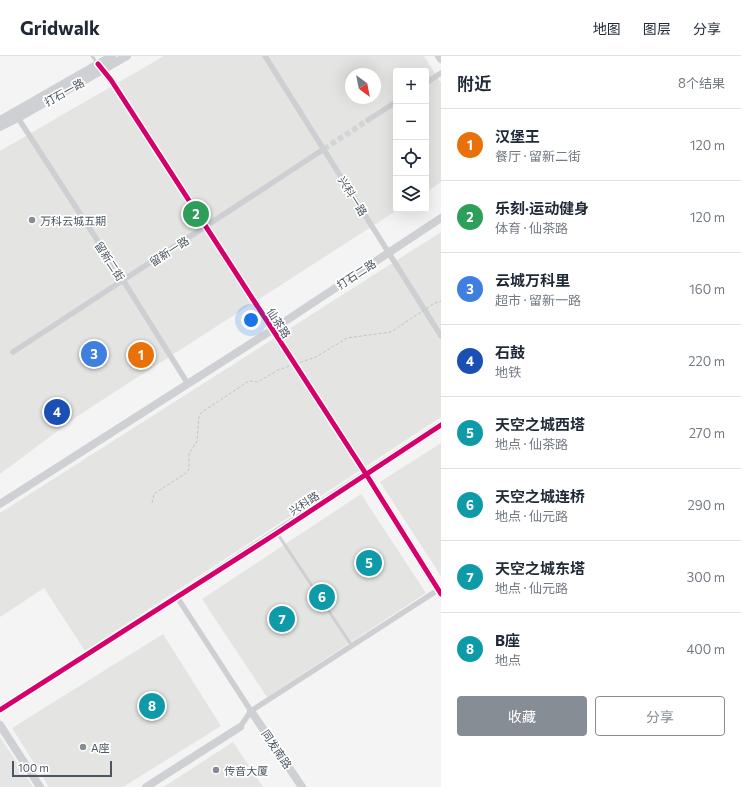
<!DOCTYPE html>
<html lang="zh">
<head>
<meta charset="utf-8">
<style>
	body { margin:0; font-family:Commissioner,"Noto Sans SC",sans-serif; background:#f6f6f7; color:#1f2937 }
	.controls { position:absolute; right:12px; top:12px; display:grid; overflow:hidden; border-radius:4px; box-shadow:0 4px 16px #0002 }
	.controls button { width:36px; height:36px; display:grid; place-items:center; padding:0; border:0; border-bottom:1px solid #e0e1e3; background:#fff; color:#1f2937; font:20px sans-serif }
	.compass { position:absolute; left:345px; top:12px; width:36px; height:36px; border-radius:50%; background:#fff; box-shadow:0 4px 16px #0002; rotate:148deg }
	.scale { position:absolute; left:12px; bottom:10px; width:100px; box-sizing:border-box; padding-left:4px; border:2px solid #4b5660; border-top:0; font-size:11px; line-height:14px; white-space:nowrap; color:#4b5660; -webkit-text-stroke:3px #fff; paint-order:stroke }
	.you { position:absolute; left:251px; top:264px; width:14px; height:14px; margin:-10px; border:3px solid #fff; border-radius:50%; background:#1a73e8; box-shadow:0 0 0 6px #1a73e833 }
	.badge { display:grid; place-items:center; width:26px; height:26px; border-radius:50%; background:#868d94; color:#fff; font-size:13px; font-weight:700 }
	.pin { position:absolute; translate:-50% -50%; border:2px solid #fff; box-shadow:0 1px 4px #0006 }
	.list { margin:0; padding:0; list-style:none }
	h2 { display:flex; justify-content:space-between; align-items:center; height:52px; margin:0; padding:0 16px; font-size:17px }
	h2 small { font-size:13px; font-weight:400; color:#747a83 }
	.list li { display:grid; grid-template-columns:26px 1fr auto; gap:12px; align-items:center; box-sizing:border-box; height:72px; padding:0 16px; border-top:1px solid #e0e1e3 }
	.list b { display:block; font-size:15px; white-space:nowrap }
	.list p { margin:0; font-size:13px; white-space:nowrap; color:#747a83 }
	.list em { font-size:13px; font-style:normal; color:#747a83 }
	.actions { display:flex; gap:8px; padding:12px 16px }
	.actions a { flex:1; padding:9px 0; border:1px solid #868d94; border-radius:4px; text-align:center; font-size:14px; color:#868d94 }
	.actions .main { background:#868d94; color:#fff }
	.icon { flex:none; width:22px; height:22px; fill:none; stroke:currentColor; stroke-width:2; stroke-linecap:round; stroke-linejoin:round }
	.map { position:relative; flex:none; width:441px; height:731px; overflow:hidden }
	header { display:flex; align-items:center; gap:24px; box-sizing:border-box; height:56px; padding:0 20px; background:#fff; border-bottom:1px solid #e0e1e3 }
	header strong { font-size:19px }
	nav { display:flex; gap:22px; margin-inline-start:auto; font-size:14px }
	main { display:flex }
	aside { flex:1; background:#fff }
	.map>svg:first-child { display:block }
	.commercial { fill:#e4e4e2; fill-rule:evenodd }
	.education { fill:#e6e5e6 }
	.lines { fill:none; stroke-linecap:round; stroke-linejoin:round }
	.street-tunnel { stroke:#d2d4d6; stroke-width:5.5; stroke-dasharray:5.5 3; stroke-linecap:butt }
	.lane { stroke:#cdcfd2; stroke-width:3 }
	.street { stroke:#cdcfd2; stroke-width:5.5 }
	.secondary { stroke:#ced0d3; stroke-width:8 }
	.path-bridge { stroke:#bcc7c4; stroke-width:1; stroke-dasharray:3 2; stroke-linecap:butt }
	.cycleway-casing { stroke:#fff; stroke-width:8 }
	.cycleway { stroke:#d6006c; stroke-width:5 }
	.poi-dot { fill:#868d94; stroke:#fff; stroke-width:1.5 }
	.labels { text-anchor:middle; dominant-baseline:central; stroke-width:3.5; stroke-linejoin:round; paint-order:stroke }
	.street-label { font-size:11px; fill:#4b5660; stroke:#fff }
	.poi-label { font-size:11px; fill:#4b5660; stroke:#fff; text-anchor:start }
</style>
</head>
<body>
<header>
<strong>Gridwalk</strong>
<nav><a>地图</a><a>图层</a><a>分享</a></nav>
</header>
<main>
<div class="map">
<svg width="441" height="731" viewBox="0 0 441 731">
	<rect width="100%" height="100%" fill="#f4f4f4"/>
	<!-- commercial -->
	<path class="commercial" d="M164,0h260l17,27v99l-15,10v-121h-30v138h3l-320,206 -79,59v-323zM351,18h24v24h-24z
		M441,176v185l-356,234 -41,-63 -44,29v-104z
		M441,387v133l-61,-94z
		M361,438l65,99 -159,104 -65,-98z
		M163,578l58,92 -98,61h-74l-37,-59z
		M233,686l30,45h-100l2,-1z"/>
	<!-- education -->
	<path class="education" d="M0,681l33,50h-33z"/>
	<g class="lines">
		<!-- street-tunnel -->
		<path class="street-tunnel" d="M324,93l44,-29"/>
		<!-- lane -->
		<path class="lane" d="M92,0l5,7
			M277,477l75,113"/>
		<!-- street -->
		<path class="street" d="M265,0l176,280
			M426,27l15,-10
			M18,62l105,162 65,104
			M368,64l28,-18
			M13,296l311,-203
			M0,654l177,-113 74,114
			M240,671l11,-16 190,-123"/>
		<!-- secondary -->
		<path class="secondary" d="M439,0l2,3
			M98,8l13,16 255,394 75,120
			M0,64l112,-64
			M0,71l18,-9 109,-62
			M0,448l272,-174 169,-112
			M177,541l264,-172
			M251,655l51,76
			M0,669l40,62
			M146,731l94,-60"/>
		<!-- path-bridge -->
		<path class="path-bridge" d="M152,447l2,-9 32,-21 3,-4v-15l8,-13 2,-25 3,-4 47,-31 9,1 20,-12 38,-13 31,-19 44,-6 42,-28 8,-3"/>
		<defs>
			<path id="cycleway" d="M98,8l13,16 255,394 75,120
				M0,654l277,-177 164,-108"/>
		</defs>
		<!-- cycleway casing -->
		<use href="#cycleway" class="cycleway-casing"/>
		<!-- cycleway -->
		<use href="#cycleway" class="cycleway"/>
	</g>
	<!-- markers -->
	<g class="poi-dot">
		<circle cx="32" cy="164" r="4"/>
		<circle cx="83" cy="691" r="4"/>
		<circle cx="216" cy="714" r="4"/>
	</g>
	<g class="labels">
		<!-- street labels -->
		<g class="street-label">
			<text transform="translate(64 36) rotate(-29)">打石一路</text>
			<text transform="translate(353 140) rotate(58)">兴科一路</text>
			<text transform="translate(169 195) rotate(-33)">留新一路</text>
			<text transform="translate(110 205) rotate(57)">留新二街</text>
			<text transform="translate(356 218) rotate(-33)">打石二路</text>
			<text transform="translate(279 267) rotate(57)">仙茶路</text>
			<text transform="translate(304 447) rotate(-33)">兴科路</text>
			<text transform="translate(277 693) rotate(56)">同发南路</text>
		</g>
		<!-- poi labels -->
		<g class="poi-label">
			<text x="40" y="164">万科云城五期</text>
			<text x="91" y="691">A座</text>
			<text x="224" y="714">传音大厦</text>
		</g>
	</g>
</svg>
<div class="controls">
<button>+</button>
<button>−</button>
<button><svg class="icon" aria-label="locate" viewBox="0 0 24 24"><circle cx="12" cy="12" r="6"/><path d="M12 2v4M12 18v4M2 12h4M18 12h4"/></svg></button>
<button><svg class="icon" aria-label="layers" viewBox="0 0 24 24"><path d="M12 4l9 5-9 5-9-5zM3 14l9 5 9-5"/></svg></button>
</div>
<svg class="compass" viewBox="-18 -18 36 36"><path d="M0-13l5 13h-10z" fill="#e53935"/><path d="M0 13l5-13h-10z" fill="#747a83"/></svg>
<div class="scale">100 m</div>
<div class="you"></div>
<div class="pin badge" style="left:141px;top:299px;background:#e8710a">1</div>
<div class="pin badge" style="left:196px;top:158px;background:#2e9e5b">2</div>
<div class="pin badge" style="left:94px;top:298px;background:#3f7fe0">3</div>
<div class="pin badge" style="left:57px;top:356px;background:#1a4fb4">4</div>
<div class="pin badge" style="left:369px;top:507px;background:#0f9aa8">5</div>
<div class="pin badge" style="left:322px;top:541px;background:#0f9aa8">6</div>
<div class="pin badge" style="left:282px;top:563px;background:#0f9aa8">7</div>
<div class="pin badge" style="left:152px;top:650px;background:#0f9aa8">8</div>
</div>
<aside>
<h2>附近<small>8个结果</small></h2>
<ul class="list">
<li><span class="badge" style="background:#e8710a">1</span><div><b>汉堡王</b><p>餐厅 · 留新二街</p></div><em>120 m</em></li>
<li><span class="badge" style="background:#2e9e5b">2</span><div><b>乐刻·运动健身</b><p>体育 · 仙茶路</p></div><em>120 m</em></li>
<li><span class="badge" style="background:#3f7fe0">3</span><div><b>云城万科里</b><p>超市 · 留新一路</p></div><em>160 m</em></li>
<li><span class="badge" style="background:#1a4fb4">4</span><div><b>石鼓</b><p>地铁</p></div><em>220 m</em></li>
<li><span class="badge" style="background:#0f9aa8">5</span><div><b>天空之城西塔</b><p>地点 · 仙茶路</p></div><em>270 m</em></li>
<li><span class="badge" style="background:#0f9aa8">6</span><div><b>天空之城连桥</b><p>地点 · 仙元路</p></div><em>290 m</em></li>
<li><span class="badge" style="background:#0f9aa8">7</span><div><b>天空之城东塔</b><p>地点 · 仙元路</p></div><em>300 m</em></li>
<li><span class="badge" style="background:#0f9aa8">8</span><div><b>B座</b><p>地点</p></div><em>400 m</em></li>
</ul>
<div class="actions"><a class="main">收藏</a><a>分享</a></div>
</aside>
</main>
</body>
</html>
